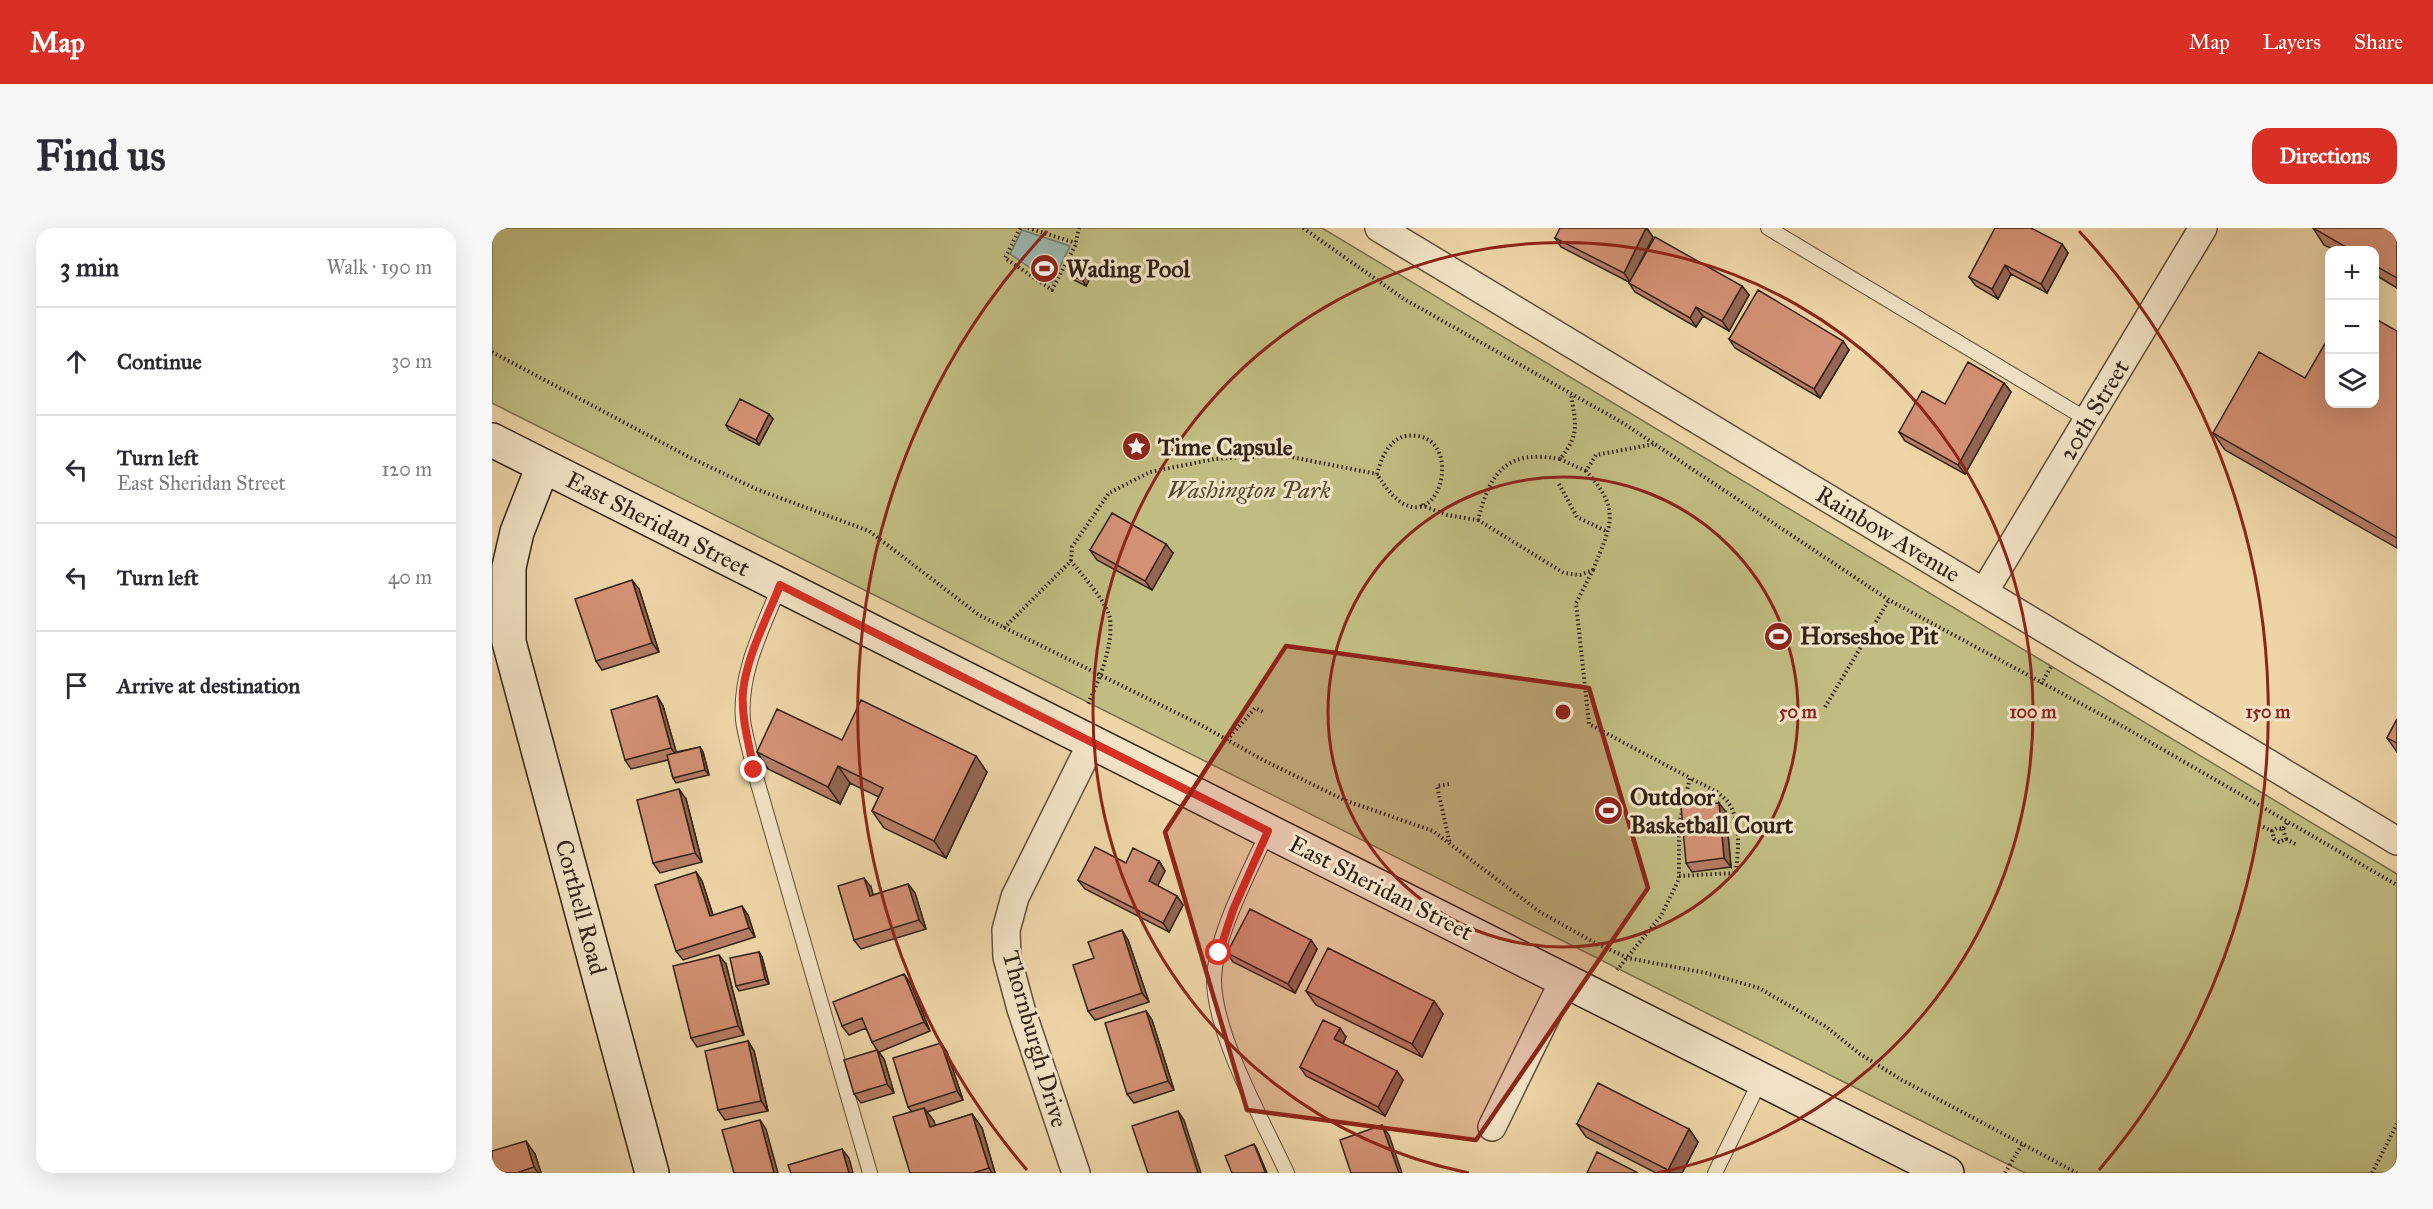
<!DOCTYPE html>
<html lang="en">
<head>
<meta charset="utf-8">
<style>
	body { margin:0; font-family:"IM FELL Great Primer",serif; background:#f7f7f7; color:#2b2b33 }
	.controls { position:absolute; right:18px; top:18px; display:grid; overflow:hidden; border-radius:12px; box-shadow:0 6px 24px #0002 }
	.controls button { width:54px; height:54px; display:grid; place-items:center; padding:0; border:0; border-bottom:2px solid #e1e1e2; background:#fff; color:#2b2b33; font:30px sans-serif }
	.stop { position:absolute; width:18px; height:18px; margin:-14px; border:4px solid #d93025; border-radius:50%; background:#fff }
	.stop.end { background:#d93025; border-color:#fff; box-shadow:0 2px 6px #0008 }
	.list { margin:0; padding:0; list-style:none }
	h2 { display:flex; justify-content:space-between; align-items:center; height:78px; margin:0; padding:0 24px; font-size:26px }
	h2 small { font-size:20px; font-weight:400; color:#7c7c81 }
	.list li { display:grid; grid-template-columns:39px 1fr auto; gap:18px; align-items:center; box-sizing:border-box; height:108px; padding:0 24px; border-top:2px solid #e1e1e2 }
	.list b { display:block; font-size:22px; white-space:nowrap }
	.list p { margin:0; font-size:20px; white-space:nowrap; color:#7c7c81 }
	.list em { font-size:20px; font-style:normal; color:#7c7c81 }
	.icon { flex:none; width:33px; height:33px; fill:none; stroke:currentColor; stroke-width:2; stroke-linecap:round; stroke-linejoin:round }
	.map { position:relative; flex:none; width:1905px; height:945px; overflow:hidden; border-radius:18px }
	header { display:flex; align-items:center; gap:36px; box-sizing:border-box; height:84px; padding:0 30px; background:#d93025; color:#fff }
	header strong { font-size:28px }
	nav { display:flex; gap:33px; margin-inline-start:auto; font-size:21px }
	.intro { display:flex; align-items:center; justify-content:space-between; box-sizing:border-box; height:144px; padding:0 36px }
	h1 { margin:0; font-size:42px }
	.button { padding:15px 27px; border-radius:18px; background:#d93025; color:#fff; font-size:21px; font-weight:700 }
	main { display:flex; gap:36px; padding:0 36px }
	aside { flex:1; background:#fff; border-radius:18px; box-shadow:0 6px 24px #0002 }
	.map>svg:first-child { display:block }
	.green { fill:#c0bc82; stroke:#796f4c; stroke-width:1.5 }
	.water { fill:#9bb8ae; stroke:#717c71; stroke-width:1.5 }
	.lines { fill:none; stroke-linecap:round; stroke-linejoin:round }
	.lane-casing { stroke:#614f3a; stroke-width:16 }
	.street-casing { stroke:#614f3a; stroke-width:30 }
	.secondary-casing { stroke:#322215; stroke-width:36 }
	.path { stroke:#322215; stroke-width:4; stroke-dasharray:1.5 3; stroke-linecap:butt }
	.lane { stroke:#f4e4c7; stroke-width:14 }
	.street { stroke:#f4e4c7; stroke-width:27 }
	.secondary { stroke:#f4e4c7; stroke-width:33 }
	.wall { fill:#b67d65; stroke:#322215; stroke-width:1.5 }
	.shaded-wall { fill:#946652; stroke:#322215; stroke-width:1.5 }
	.building { fill:#d49175; stroke:#322215; stroke-width:1.5 }
	.route { stroke:#d93025; stroke-width:8 }
	.marked { fill:#8f2418; fill-opacity:0.2; stroke:#8f2418; stroke-width:4.5; stroke-linejoin:round }
	.ring { fill:none; stroke:#8f2418; stroke-width:3 }
	.labels { text-anchor:middle; dominant-baseline:central; stroke-width:6; stroke-linejoin:round; paint-order:stroke }
	.poi-label { font-size:24px; font-weight:bold; fill:#322215; stroke:#f4e4c7; text-anchor:start }
	.street-label { font-size:24px; fill:#322215; stroke:#f4e4c7 }
	.park-label { font-size:24px; font-style:italic; fill:#564830; stroke:#f4e4c7 }
	.centre { fill:#8f2418; stroke:#f4e4c7; stroke-width:3 }
	.ring-label { font-size:18px; text-anchor:middle; font-weight:bold; fill:#8f2418; stroke:#f4e4c7; stroke-width:6; stroke-linejoin:round; paint-order:stroke }
</style>
</head>
<body>
<header>
<strong>Map</strong>
<nav><a>Map</a><a>Layers</a><a>Share</a></nav>
</header>
<div class="intro"><h1>Find us</h1><a class="button">Directions</a></div>
<main>
<aside>
<h2>3 min<small>Walk · 190 m</small></h2>
<ul class="list">
<li><svg class="icon" aria-label="ahead" viewBox="0 0 24 24"><path d="M12 20V5M6 11l6-6 6 6"/></svg><div><b>Continue</b></div><em>30 m</em></li>
<li><svg class="icon" aria-label="left" viewBox="0 0 24 24"><path d="M17 20v-9H6M10 6l-5 5 5 5"/></svg><div><b>Turn left</b><p>East Sheridan Street</p></div><em>120 m</em></li>
<li><svg class="icon" aria-label="left" viewBox="0 0 24 24"><path d="M17 20v-9H6M10 6l-5 5 5 5"/></svg><div><b>Turn left</b></div><em>40 m</em></li>
<li><svg class="icon" aria-label="arrive" viewBox="0 0 24 24"><path d="M6 21V4h12l-3 4 3 4H6"/></svg><div><b>Arrive at destination</b></div></li>
</ul>
</aside>
<div class="map">
<svg width="1905" height="945" viewBox="0 0 1905 945">
	<rect width="100%" height="100%" fill="#eed6a9"/>
	<filter id="stains"><feTurbulence type="fractalNoise" baseFrequency=".00333" numOctaves="4"/><feColorMatrix values="0 0 0 0 .2 0 0 0 0 .09 0 0 0 0 .02 0 0 0 .5 -.17"/></filter>
	<radialGradient id="worn" r=".72"><stop offset=".6" stop-color="#630" stop-opacity="0"/><stop offset="1" stop-color="#630" stop-opacity=".3"/></radialGradient>
	<!-- green -->
	<path class="green" d="M0,0h830l1075,646v285l-7,14h-365l-1533,-770z"/>
	<!-- water -->
	<path class="water" d="M530,2l48,16 -18,37 -42,-29z"/>
	<g class="lines">
		<defs>
			<path id="lane" d="M1276,0l320,192
				M288,357c-17,43 -41,87 -37,135 2,16 8,34 11,50l116,403
				M776,603c-18,40 -54,107 -54,150 1,55 49,140 73,192
				M1223,945l46,-94"/>
			<path id="street" d="M887,0l1018,613
				M1492,364l219,-364
				M1000,899l72,-147
				M584,945l-55,-164 -14,-52 -1,-27 9,-33 77,-155"/>
			<path id="secondary" d="M0,212l1455,733
				M51,238l-26,66 -8,35v75l143,531"/>
		</defs>
		<!-- lane casing -->
		<use href="#lane" class="lane-casing"/>
		<!-- street casing -->
		<use href="#street" class="street-casing"/>
		<!-- secondary casing -->
		<use href="#secondary" class="secondary-casing"/>
		<!-- path -->
		<path class="path" d="M528,0l-15,30 47,32 23,-44 4,-18
			M536,0l48,15
			M811,0l101,71 219,124 266,177 235,127 273,158
			M0,124l197,105 67,32 113,42 110,84 220,109 66,37 79,39 89,31 107,81 53,30 35,16 78,15 53,15 66,38 35,28 42,26 175,93
			M1068,231l26,12
			M1067,256l18,33 31,15
			M929,277l26,10 31,5c12,-48 29,-71 82,-61 21,-26 15,-35 11,-66
			M986,292l86,53 16,2 13,-5 -17,33 13,121 101,54 -11,47v54l-18,37 -44,54
			M579,333l1,-14 37,-54 41,-21 65,-13 66,-4 96,19c4,-15 12,-35 29,-38 69,-9 28,134 -29,38
			M1101,342c18,-46 29,-59 -7,-99l10,-16 58,-11
			M512,400l67,-67c10,13 37,42 39,58 3,30 -11,61 -23,87
			M1549,456l11,-19
			M1333,479l64,-107
			M735,512l28,-32 10,5
			M957,556l-12,2 13,58
			M1767,597l13,6
			M1791,601l3,10 -7,3 -5,-3 -2,-8 5,-3 6,1 5,-8
			M1794,611l11,6
			M1187,648l57,-3c2,-24 7,-58 -13,-76 -8,-8 -23,-13 -33,-19
			M1513,945l18,-30
			M1880,945l25,-49"/>
		<!-- lane -->
		<use href="#lane" class="lane"/>
		<!-- street -->
		<use href="#street" class="street"/>
		<!-- secondary -->
		<use href="#secondary" class="secondary"/>
	</g>
	<!-- wall -->
	<path class="wall" d="M1155,0l6,9 -15,29 104,20 7,9 -20,36 -26,-15 -7,11 -61,-35 -6,-9v-1l-68,-35 -6,-9z
		M1821,0h84v60l-23,-14v-24h-40l-10,-5z
		M1570,16l6,9 -21,40 -36,-19 -13,25 -22,-13 -7,-9z
		M598,39l3,5 -7,14 -14,-7 -3,-5z
		M1905,103v217l-172,-98 -12,-17 92,-55z
		M1237,111l120,11 -29,48 -85,-50z
		M1512,155l7,9 -46,82 -60,-33 -6,-9 46,-28z
		M277,186l4,5 -14,26 -30,-15 -3,-5z
		M598,322l83,3 -21,37 -55,-30z
		M147,361l20,63 -57,18 -6,-9z
		M165,468l6,10 13,46 24,-5 3,5 6,23 -33,8 -3,-5 -5,-18 -37,9 -6,-9z
		M1905,491v33l-10,-14z
		M350,512l145,32 -41,86 -62,-30 -12,-17 7,-14 -29,-14 -10,21 -72,-35 -11,-17z
		M194,571l16,63 -42,11 -7,-10z
		M1234,584l5,55 -39,5 -6,-9z
		M667,633l6,10 -8,15 20,10 6,9 -14,27 -84,-43 -7,-9 48,-17z
		M204,644l6,9 11,34h35l7,22 -72,23 -7,-9z
		M416,656l7,9 11,36 -65,20 -7,-9 17,-53 2,8z
		M636,712l21,62 -54,18 -7,-9 6,-53z
		M819,712l6,9 -22,44 -62,-31 -6,-9z
		M267,724l3,5 7,27 -30,7 -3,-5z
		M234,736l18,71 -47,12 -6,-9z
		M419,756l19,47 -51,21 5,7 10,34 -33,10 -7,-9 23,-44 -5,-8 -6,-14 -17,7 -7,-9z
		M814,763l137,23 -21,43 -106,-52z
		M654,783l6,9 22,70 -40,13 -7,-9z
		M854,809l-3,7 60,36 -18,36 -79,-40 -6,-9z
		M256,813l6,10 14,60 -43,9 -7,-10z
		M449,815l6,9 16,48 -36,12 7,9 1,5 37,-12 10,14 13,45h-85l2,-61 -4,-5z
		M1085,896l112,5 9,13 -16,31h-26l-70,-36z
		M43,926l6,19h-49z"/>
	<!-- shaded-wall -->
	<path class="shaded-wall" d="M1154,0l7,9 -23,45 -6,-9z
		M1570,16l6,9 -21,40 -6,-9z
		M1513,37l6,9 -13,25 -6,-10z
		M598,39l3,5 -7,14 -3,-5z
		M1250,58l7,9 -20,36 -7,-10z
		M1204,79l7,9 -7,11 -6,-9z
		M1351,113l6,9 -29,48 -6,-9z
		M1512,155l7,9 -46,82 -7,-9z
		M277,186l4,5 -14,26 -3,-5z
		M674,316l7,9 -21,37 -7,-9z
		M140,352l7,9 20,63 -7,-9z
		M165,468l6,10 15,52 -7,-10z
		M208,519l3,5 6,23 -4,-5z
		M484,528l11,16 -41,86 -12,-17z
		M346,538l12,17 -10,21 -12,-17z
		M187,561l7,10 16,63 -7,-9z
		M1227,575l7,9 5,55 -7,-9z
		M667,633l6,10 -10,20 -6,-10z
		M204,644l6,9 14,44 -6,-9z
		M372,650l7,9 5,18 -6,-9z
		M416,656l7,9 11,36 -7,-9z
		M685,668l6,9 -14,27 -6,-9z
		M250,678l6,9 7,22 -6,-9z
		M630,702l6,10 21,62 -7,-9z
		M819,712l6,9 -22,44 -7,-9z
		M267,724l3,5 7,27 -4,-5z
		M227,727l7,9 18,71 -6,-9z
		M412,746l7,10 19,47 -6,-9z
		M942,773l9,13 -21,43 -10,-13z
		M654,783l6,9 22,70 -6,-9z
		M848,800l6,9 -6,11 -6,-9z
		M256,813l6,10 14,60 -7,-10z
		M449,815l6,9 16,48 -6,-9z
		M385,822l7,9 10,34 -7,-9z
		M905,843l6,9 -18,36 -7,-9z
		M432,880l10,13 5,20 -9,-14z
		M686,883l6,9 17,53h-3z
		M480,886l10,14 13,45h-3l-3,-5z
		M268,892l6,9 12,44h-4z
		M890,897l7,10 13,38h-3z
		M1197,901l9,13 -16,31h-12l-2,-3z
		M34,913l9,13 6,19h-3l-4,-6z
		M762,916l3,5 10,24 -2,-1z
		M350,921l7,9 4,15h-4z"/>
	<!-- building -->
	<path class="building" d="M1068,0h86l-22,45 -69,-35z
		M1503,0h36l31,16 -21,40 -36,-19 -13,24 -23,-12z
		M1821,0h84v50l-23,-13v-15h-23z
		M1163,9l87,49 -20,35 -26,-14 -6,11 -61,-35z
		M584,32l14,7 -7,14 -14,-7z
		M1266,62l85,51 -29,48 -85,-50z
		M1882,90l23,13v207l-184,-105 46,-81 46,26 25,-43v69h44z
		M1476,134l36,21 -46,82 -59,-33 23,-41 23,13z
		M248,171l29,15 -13,26 -30,-15z
		M620,285l54,31 -21,37 -55,-31z
		M140,352l20,63 -56,18 -21,-62z
		M165,468l14,52 -46,12 -14,-50z
		M369,472l115,56 -42,85 -62,-30 11,-23 -45,-22 -10,21 -71,-35 20,-43 65,31z
		M1905,491v24l-10,-5z
		M208,519l5,23 -32,8 -6,-23z
		M187,561l16,64 -42,10 -16,-63z
		M1227,575l5,55 -38,5 -5,-57z
		M603,619l31,16 7,-15 26,13 -10,20 28,15 -14,27 -85,-43z
		M204,644l14,44 32,-10 7,22 -73,23 -21,-66z
		M372,650l6,18 38,-12 11,36 -65,20 -16,-54z
		M758,681l61,31 -23,44 -61,-31z
		M630,702l20,63 -54,18 -15,-46 21,-7 -6,-16z
		M836,720l106,53 -22,43 -106,-53z
		M267,724l6,27 -29,7 -6,-28z
		M227,727l19,71 -47,12 -18,-72z
		M412,746l20,48 -52,20 -10,-24 -20,8 -9,-24z
		M654,783l22,70 -41,13 -22,-71z
		M831,792l17,8 -6,11 63,32 -19,36 -78,-40z
		M256,813l13,60 -43,9 -13,-59z
		M449,815l16,48 -49,16 -15,-49z
		M385,822l10,34 -33,10 -10,-34z
		M1106,855l91,46 -21,41 -91,-46z
		M432,880l6,19 42,-13 17,54 -16,5h-63l-17,-56z
		M686,883l20,62h-50l-16,-47z
		M268,892l14,53h-40l-12,-43z
		M890,897l17,48h-48l-11,-33z
		M34,913l8,26 -15,5v1h-27v-22z
		M762,916l11,28 -3,1h-30l-7,-17z
		M350,921l7,24h-58l-3,-8z
		M1105,924l41,21h-51z"/>
	<g class="lines">
		<!-- route -->
		<path class="route" d="M262,542c-5,-26 -13,-52 -11,-79 4,-36 24,-72 37,-106l488,246 -35,79 -14,43"/>
	</g>
	<!-- marked area -->
	<path class="marked" d="M794,418l303,42 59,200 -172,252 -229,-30 -82,-278z"/>
	<!-- distance rings -->
	<g class="ring">
		<circle cx="1071" cy="484" r="235"/>
		<path d="M977 945A470 470 0 1 1 1165 945"/>
		<path d="M535 942A705 705 0 0 1 555 3M1587 3A705 705 0 0 1 1607 942"/>
	</g>
	<!-- icons -->
	<defs>
		<symbol id="stadium-disc" viewBox="-11 -11 22 22"><circle r="9.5" fill="#8f2418" stroke="#f4e4c7"/><path d="M0-5a6.5 5 0 1 0 0 10a6.5 5 0 1 0 0-10ZM-3.5-1.8h7v3.6h-7Z" fill="#fff"/></symbol>
		<symbol id="sight-disc" viewBox="-11 -11 22 22"><circle r="9.5" fill="#8f2418" stroke="#f4e4c7"/><path d="M0-6L1.8-2.2L6-1.7L2.9 1.2L3.7 5.4L0 3.3L-3.7 5.4L-2.9 1.2L-6-1.7L-1.8-2.2Z" fill="#fff"/></symbol>
	</defs>
	<g fill-rule="evenodd">
		<use href="#stadium-disc" x="536" y="24" width="33" height="33"/>
		<use href="#sight-disc" x="628" y="202" width="33" height="33"/>
		<use href="#stadium-disc" x="1270" y="392" width="33" height="33"/>
		<use href="#stadium-disc" x="1100" y="566" width="33" height="33"/>
	</g>
	<g class="labels">
		<!-- poi labels -->
		<g class="poi-label">
			<text x="574" y="41">Wading Pool</text>
			<text x="666" y="219">Time Capsule</text>
			<text x="1308" y="408">Horseshoe Pit</text>
			<text x="1138" y="569">Outdoor<tspan x="1138" dy="28">Basketball Court</tspan></text>
		</g>
		<!-- street labels -->
		<g class="street-label">
			<text transform="translate(1602 182) rotate(-59)">20th Street</text>
			<text transform="translate(166 296) rotate(27)">East Sheridan Street</text>
			<text transform="translate(1396 306) rotate(31)">Rainbow Avenue</text>
			<text transform="translate(889 660) rotate(27)">East Sheridan Street</text>
			<text transform="translate(89 679) rotate(75)">Corthell Road</text>
			<text transform="translate(543 811) rotate(74)">Thornburgh Drive</text>
		</g>
		<!-- park labels -->
		<g class="park-label">
			<text x="757" y="262">Washington Park</text>
		</g>
	</g>
	<circle cx="1071" cy="484" r="9" class="centre"/>
	<g class="ring-label">
		<text x="1306" y="490">50 m</text>
		<text x="1541" y="490">100 m</text>
		<text x="1776" y="490">150 m</text>
	</g>
	<rect width="100%" height="100%" filter="url(#stains)"/>
	<rect width="100%" height="100%" fill="url(#worn)"/>
</svg>
<div class="controls">
<button>+</button>
<button>−</button>
<button><svg class="icon" aria-label="layers" viewBox="0 0 24 24"><path d="M12 4l9 5-9 5-9-5zM3 14l9 5 9-5"/></svg></button>
</div>
<div class="stop" style="left:727px;top:725px"></div>
<div class="stop end" style="left:262px;top:542px"></div>
</div>
</main>
</body>
</html>
